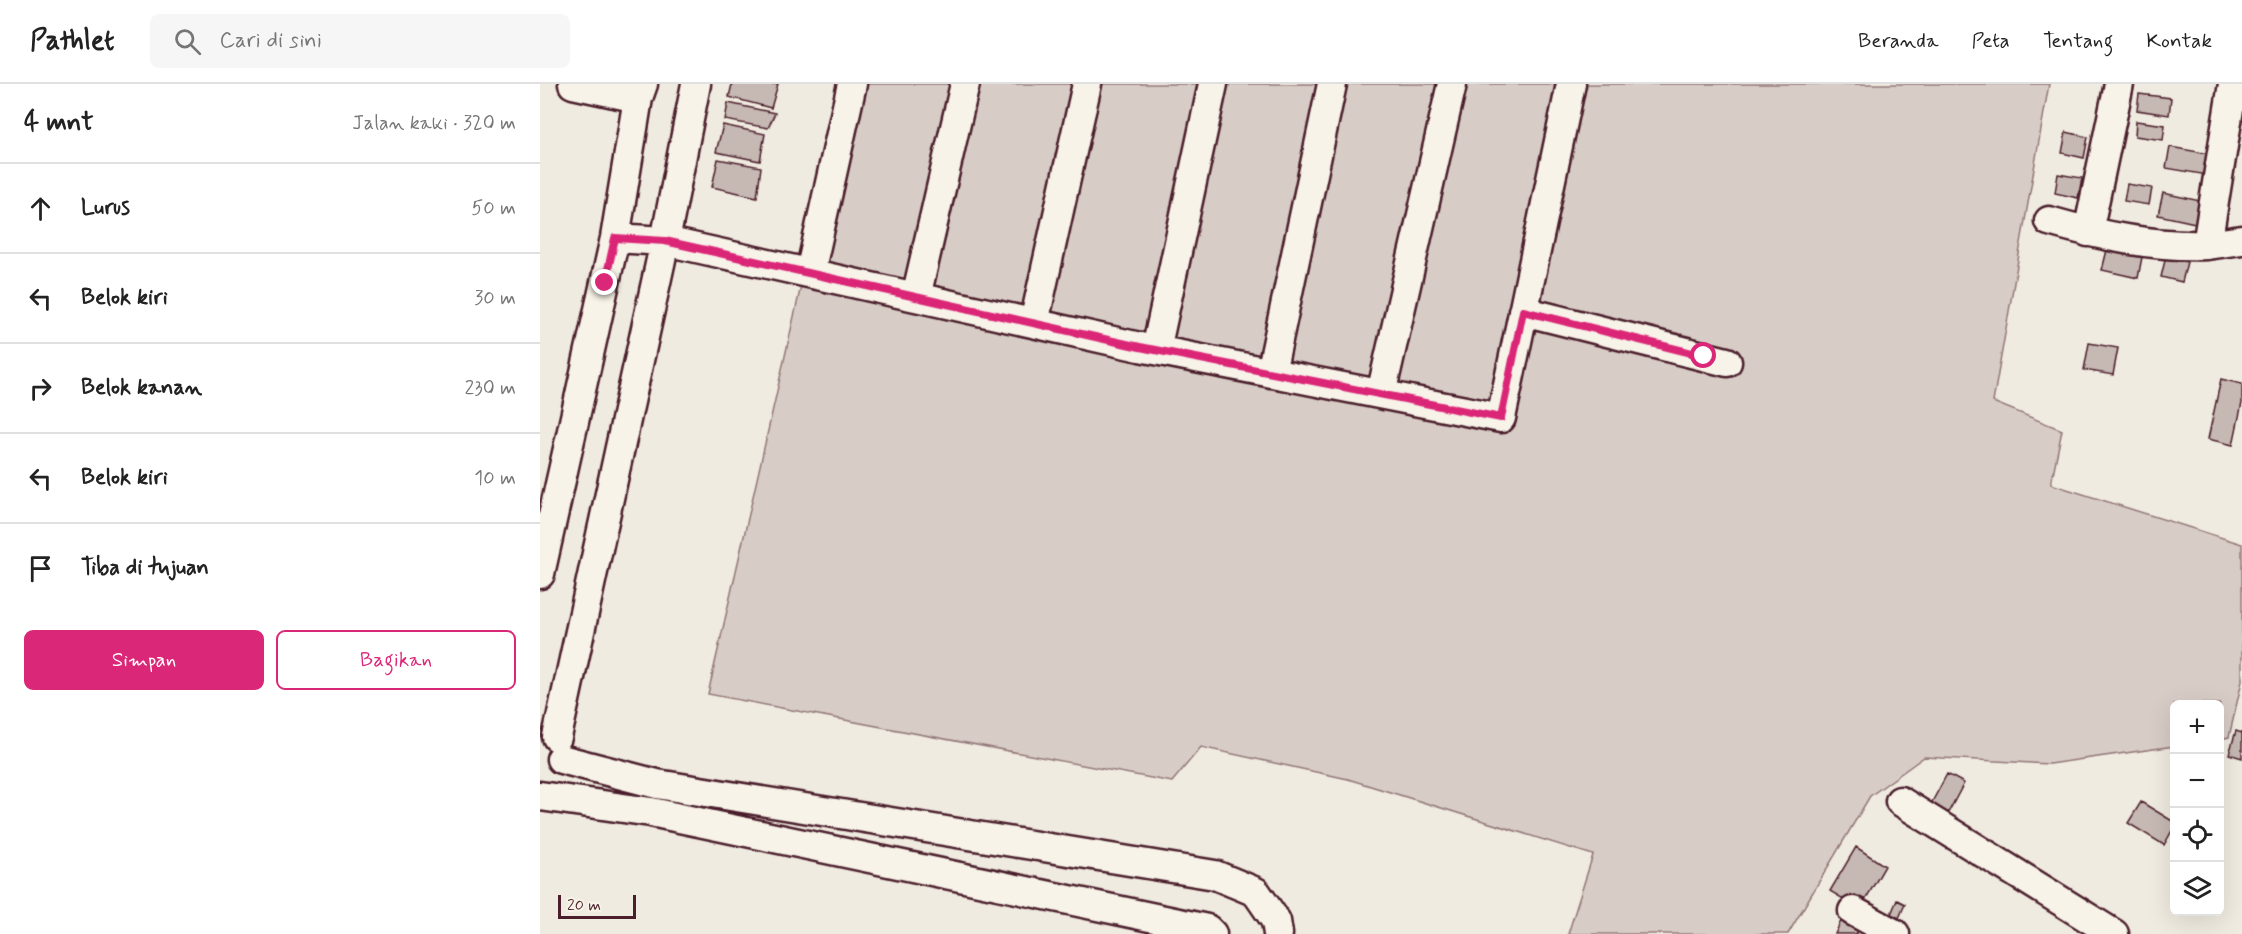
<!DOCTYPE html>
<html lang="id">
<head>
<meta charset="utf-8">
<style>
	body { margin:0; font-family:Mynerve,sans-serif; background:#f6f6f6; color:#222 }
	.controls { position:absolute; right:18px; bottom:18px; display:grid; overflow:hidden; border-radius:9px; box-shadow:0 6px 24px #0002 }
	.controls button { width:54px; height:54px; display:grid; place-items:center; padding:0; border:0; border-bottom:2px solid #e0e0e0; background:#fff; color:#222; font:30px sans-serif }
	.scale { position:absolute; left:18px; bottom:15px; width:78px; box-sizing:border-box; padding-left:6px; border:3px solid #4a1f2b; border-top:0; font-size:16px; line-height:21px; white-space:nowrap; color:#4a1f2b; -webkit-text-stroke:4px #f7f3e8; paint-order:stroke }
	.stop { position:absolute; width:18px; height:18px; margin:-14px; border:4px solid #db2777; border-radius:50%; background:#fff }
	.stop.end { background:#db2777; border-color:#fff; box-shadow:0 2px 6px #0008 }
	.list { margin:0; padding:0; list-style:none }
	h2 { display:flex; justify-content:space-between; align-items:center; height:78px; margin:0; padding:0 24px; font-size:26px }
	h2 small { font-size:20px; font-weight:400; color:#767676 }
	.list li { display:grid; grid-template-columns:39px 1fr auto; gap:18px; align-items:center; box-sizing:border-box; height:90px; padding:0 24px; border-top:2px solid #e0e0e0 }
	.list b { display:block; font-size:22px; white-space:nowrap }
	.list em { font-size:20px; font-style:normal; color:#767676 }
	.actions { display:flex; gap:12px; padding:18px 24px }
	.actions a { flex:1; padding:14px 0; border:2px solid #db2777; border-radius:9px; text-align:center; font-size:21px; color:#db2777 }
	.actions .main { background:#db2777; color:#fff }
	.icon { flex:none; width:33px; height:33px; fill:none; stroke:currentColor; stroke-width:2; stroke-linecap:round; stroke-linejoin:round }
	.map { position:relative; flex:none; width:1702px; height:850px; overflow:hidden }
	header { display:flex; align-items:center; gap:36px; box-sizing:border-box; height:84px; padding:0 30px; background:#fff; border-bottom:2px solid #e0e0e0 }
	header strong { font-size:28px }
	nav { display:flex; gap:33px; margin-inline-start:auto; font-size:21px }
	.search { width:420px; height:54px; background:#f6f6f6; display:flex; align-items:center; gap:15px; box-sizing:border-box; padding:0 21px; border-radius:9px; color:#767676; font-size:22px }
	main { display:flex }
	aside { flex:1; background:#fff }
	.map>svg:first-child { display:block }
	.green { fill:#d8cdc6; stroke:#917678; stroke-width:1.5 }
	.building { fill:#c6b8b3; stroke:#4a1f2b; stroke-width:1.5 }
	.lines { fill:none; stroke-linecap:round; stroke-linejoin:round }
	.minor-casing { stroke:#4a1f2b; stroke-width:33 }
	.minor { stroke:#f7f3e8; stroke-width:28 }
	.route { stroke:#db2777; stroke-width:8 }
</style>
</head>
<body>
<header>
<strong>Pathlet</strong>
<div class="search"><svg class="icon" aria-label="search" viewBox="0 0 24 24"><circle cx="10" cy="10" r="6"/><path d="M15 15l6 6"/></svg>Cari di sini</div>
<nav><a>Beranda</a><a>Peta</a><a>Tentang</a><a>Kontak</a></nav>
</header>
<main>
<aside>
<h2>4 mnt<small>Jalan kaki · 320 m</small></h2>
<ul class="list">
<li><svg class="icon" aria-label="ahead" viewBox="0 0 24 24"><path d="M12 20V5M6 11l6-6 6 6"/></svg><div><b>Lurus</b></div><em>50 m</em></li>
<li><svg class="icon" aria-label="left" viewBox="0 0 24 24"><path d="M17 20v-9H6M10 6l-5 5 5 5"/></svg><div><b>Belok kiri</b></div><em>30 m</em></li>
<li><svg class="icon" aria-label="right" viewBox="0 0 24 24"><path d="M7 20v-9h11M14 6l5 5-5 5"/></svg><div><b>Belok kanan</b></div><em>230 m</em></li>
<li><svg class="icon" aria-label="left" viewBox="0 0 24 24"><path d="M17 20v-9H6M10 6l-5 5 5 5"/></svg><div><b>Belok kiri</b></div><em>10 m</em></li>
<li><svg class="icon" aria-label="arrive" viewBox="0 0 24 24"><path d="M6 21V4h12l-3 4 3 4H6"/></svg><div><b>Tiba di tujuan</b></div></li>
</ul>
<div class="actions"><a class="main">Simpan</a><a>Bagikan</a></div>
</aside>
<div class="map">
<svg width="1702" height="850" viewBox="0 0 1702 850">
	<rect width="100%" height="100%" fill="#f0ebe0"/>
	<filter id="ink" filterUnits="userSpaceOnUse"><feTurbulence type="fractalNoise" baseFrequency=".0167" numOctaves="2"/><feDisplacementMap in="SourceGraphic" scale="12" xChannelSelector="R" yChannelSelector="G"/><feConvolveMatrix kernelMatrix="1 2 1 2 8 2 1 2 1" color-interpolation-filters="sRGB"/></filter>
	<g filter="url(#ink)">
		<!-- green -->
		<path class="green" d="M307,0h1202l-56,318 69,28 -11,54 191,60v137l-13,56 -9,2v-35h-46v42l-125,18 -125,-7 -54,39 -82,138h-220l25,-79 -245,-76 -147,-32 -29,35 -464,-88z"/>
		<!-- building -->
		<path class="building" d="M192,0h46l-7,24 -42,-11z
			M1599,10l32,4 -2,17 -32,-5z
			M188,19l47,10 -7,15 -43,-8z
			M1596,37l29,4 -2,15 -28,-4z
			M183,41l42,9 -5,27 -44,-9z
			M1526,48l22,5 -4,21 -22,-5z
			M1630,63l40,7 -3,21 -41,-7z
			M178,75l43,8 -4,30 -45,-10z
			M1518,90l24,4 -4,20 -23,-5z
			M1587,100l25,4 -3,17 -25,-4z
			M1623,109l42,9 -5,22 -42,-9z
			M1567,166l35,7 -4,21 -36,-8z
			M1626,172l21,6 -5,20 -21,-5z
			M1549,259l29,5 -5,27 -29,-5z
			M1681,295l21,5v19l-9,42 -25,-6z
			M1696,647l6,2v25l-13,-4z
			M1407,690l17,9 -16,30 -17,-9z
			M1601,718l33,20v5l-10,18 -36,-22z
			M1316,763l29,19 -25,43 -30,-18z
			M1357,816l8,4 -6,14 -8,-4z
			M1301,837l17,9 -2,4h-21z"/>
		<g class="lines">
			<defs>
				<path id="minor" d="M33,0l65,14
					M1509,137c52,15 104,26 158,24l26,-161
					M1548,148l31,-148
					M75,154l50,3 475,106 361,71 70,-334
					M1667,161l35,-5
					M270,189l42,-189
					M376,213l49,-213
					M983,227l204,51
					M494,239l53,-239
					M616,266l57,-266
					M731,289l61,-289
					M841,310l71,-310
					M0,490l75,-336 23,-140 5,-14
					M17,653l108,-496 31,-157
					M21,675l96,25 558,91 41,17 20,29 2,13
					M0,712l111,16 556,117 5,5
					M1360,717l214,133
					M1313,827l42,23"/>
			</defs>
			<!-- minor casing -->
			<use href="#minor" class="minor-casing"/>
			<!-- minor -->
			<use href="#minor" class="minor"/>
		</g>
	</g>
	<g class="lines" filter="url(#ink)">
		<!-- route -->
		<path class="route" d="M65,199l10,-45 50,3 475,106 361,71 22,-107 181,45"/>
	</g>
</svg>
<div class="controls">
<button>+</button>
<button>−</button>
<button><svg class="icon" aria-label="locate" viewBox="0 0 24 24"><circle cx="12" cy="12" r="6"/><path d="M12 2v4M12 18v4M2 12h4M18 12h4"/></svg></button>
<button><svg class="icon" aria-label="layers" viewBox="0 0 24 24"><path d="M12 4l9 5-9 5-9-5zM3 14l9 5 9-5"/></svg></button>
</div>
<div class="scale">20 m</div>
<div class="stop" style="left:1164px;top:272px"></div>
<div class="stop end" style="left:65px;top:199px"></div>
</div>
</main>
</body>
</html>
